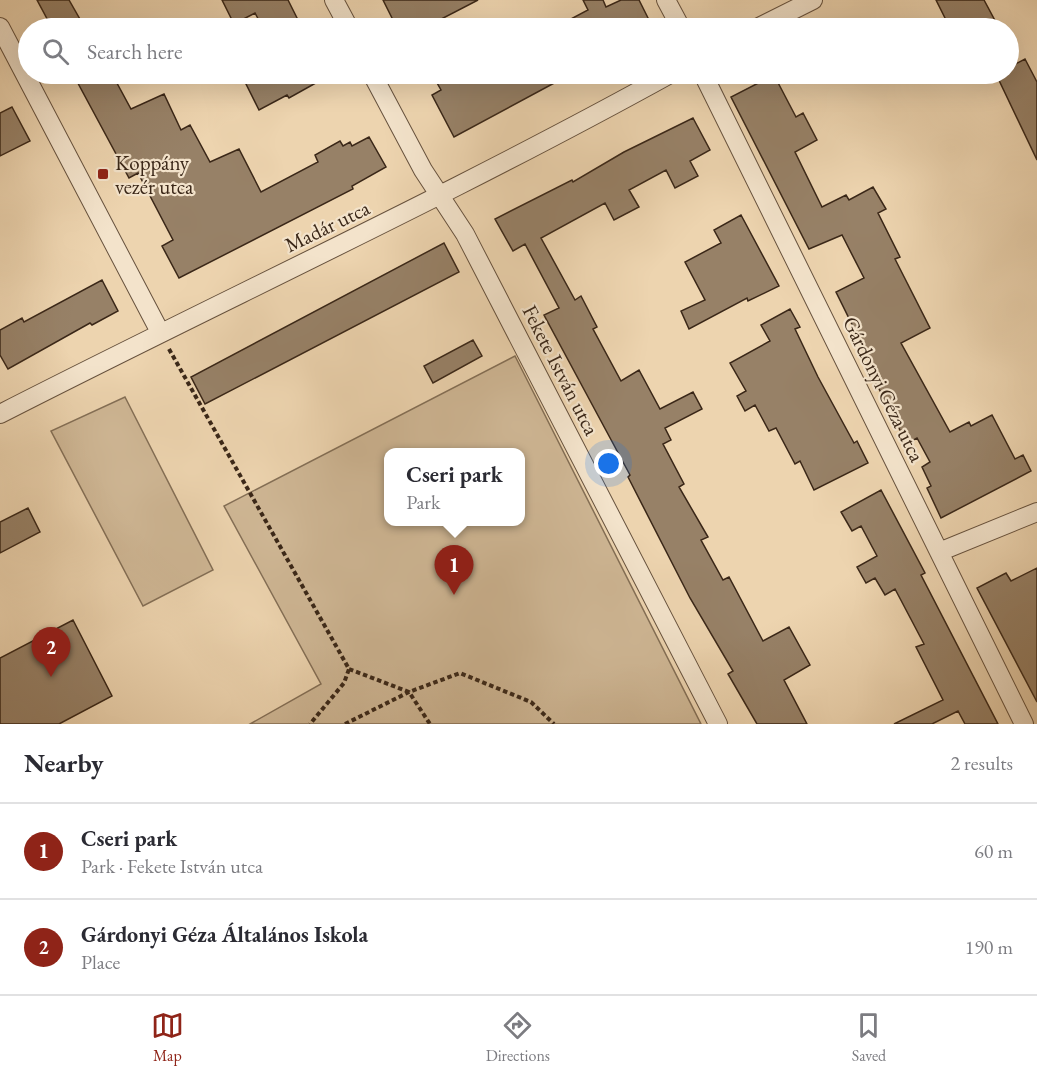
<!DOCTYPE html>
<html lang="en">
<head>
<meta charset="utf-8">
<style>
	body { margin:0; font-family:"EB Garamond",serif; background:#f2f2f3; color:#2b2b33 }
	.you { position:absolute; left:609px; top:464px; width:21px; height:21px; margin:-15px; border:4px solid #fff; border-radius:50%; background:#1a73e8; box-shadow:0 0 0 9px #1a73e833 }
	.badge { display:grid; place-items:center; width:39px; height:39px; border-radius:50%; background:#8f2418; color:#fff; font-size:20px; font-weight:700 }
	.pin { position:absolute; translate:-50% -50px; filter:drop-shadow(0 2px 3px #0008) }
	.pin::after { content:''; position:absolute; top:32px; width:21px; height:18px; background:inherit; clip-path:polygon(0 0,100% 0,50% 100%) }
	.popup { position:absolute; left:384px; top:448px; width:141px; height:78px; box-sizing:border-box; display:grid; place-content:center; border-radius:12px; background:#fff; filter:drop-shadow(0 2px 4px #0005); font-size:20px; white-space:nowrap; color:#7c7c81 }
	.popup b { font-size:22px; color:#2b2b33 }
	.popup::after { content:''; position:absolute; left:50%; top:100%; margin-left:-12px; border:12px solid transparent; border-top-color:#fff }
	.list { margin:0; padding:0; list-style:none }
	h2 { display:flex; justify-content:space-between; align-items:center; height:78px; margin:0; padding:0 24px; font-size:26px }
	h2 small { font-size:20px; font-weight:400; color:#7c7c81 }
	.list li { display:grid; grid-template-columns:39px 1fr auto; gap:18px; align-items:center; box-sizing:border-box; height:96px; padding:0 24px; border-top:2px solid #e1e1e2 }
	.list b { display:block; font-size:22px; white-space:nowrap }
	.list p { margin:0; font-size:20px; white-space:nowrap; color:#7c7c81 }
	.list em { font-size:20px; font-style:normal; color:#7c7c81 }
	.icon { flex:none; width:33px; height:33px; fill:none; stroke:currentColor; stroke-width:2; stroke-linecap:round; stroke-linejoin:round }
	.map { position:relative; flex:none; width:1037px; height:724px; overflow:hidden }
	.search { position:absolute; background:#fff; box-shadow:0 6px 24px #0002; left:18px; right:18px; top:18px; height:66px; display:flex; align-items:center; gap:15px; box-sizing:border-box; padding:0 21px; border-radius:33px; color:#7c7c81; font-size:22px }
	.sheet { height:270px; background:#fff }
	nav { display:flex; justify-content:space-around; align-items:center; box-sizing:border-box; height:84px; border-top:2px solid #e1e1e2; background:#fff; font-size:16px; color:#7c7c81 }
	nav a { display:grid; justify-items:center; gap:3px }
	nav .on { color:#8f2418 }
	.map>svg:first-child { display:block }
	.green { fill:#cfb795; stroke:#846f56; stroke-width:1.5; fill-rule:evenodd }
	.building { fill:#978167; stroke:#3a2718; stroke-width:1.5 }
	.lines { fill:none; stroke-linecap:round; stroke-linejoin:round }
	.street-casing { stroke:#67523e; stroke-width:20 }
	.path { stroke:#3a2718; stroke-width:4; stroke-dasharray:4.5 3; stroke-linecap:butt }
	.street { stroke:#f3e3cb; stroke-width:18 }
	.poi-dot { fill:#8f2418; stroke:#f3e3cb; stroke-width:2 }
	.labels { text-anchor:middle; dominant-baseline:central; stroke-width:4.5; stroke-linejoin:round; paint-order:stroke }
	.poi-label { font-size:21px; fill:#3a2718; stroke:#f3e3cb; text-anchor:start }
	.street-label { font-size:21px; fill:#3a2718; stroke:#f3e3cb }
</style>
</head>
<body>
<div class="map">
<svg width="1037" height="724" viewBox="0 0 1037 724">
	<rect width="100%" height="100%" fill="#edd4af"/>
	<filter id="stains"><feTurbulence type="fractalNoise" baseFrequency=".00333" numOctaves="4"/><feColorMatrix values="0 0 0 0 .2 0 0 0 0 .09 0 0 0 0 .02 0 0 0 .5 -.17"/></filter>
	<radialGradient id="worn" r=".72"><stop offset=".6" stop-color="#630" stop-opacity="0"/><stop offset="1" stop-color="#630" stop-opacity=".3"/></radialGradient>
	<!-- green -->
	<path class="green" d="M515,356l186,368h-451l71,-40 -97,-178zM388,452h132v70h-132z
		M125,397l88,173 -70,36 -92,-175z"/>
	<!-- building -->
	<path class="building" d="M37,0h32l16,28h-33z
		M222,0h66l14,28h-39l-8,-15 -21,11z
		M383,0h95l-54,28h-27z
		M583,0h20l3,7 15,-7h18l14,28h-99l34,-18z
		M936,0h48l15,28h-49z
		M1025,59l12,23v78l-41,-86h12v-6z
		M73,74h39l19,35 33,-15 17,36 9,-5 20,37 29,-13 22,43 57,-30 -3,-7 25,-14 3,5 7,-4 2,4 17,-9 17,30 -34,19 1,3 -174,89 -17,-32 11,-6 -35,-67 -9,5z
		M241,74h91l-43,24 -2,-3 -28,15z
		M432,74h139l-117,63 -22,-42 9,-5z
		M774,75l22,42 7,-4 14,27 -22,12 27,55 24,-12 3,5 24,-13 13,22 -8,4 22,44 -5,2 35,69 -29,15 49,89 19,-10 2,4 21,-11 23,44 8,-4 8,16 -90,47 -14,-30 4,-2 -9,-19 8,-5 -13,-24 -7,4 -3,-5 -3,1 -34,-67 4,-2 -38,-77 28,-14 -22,-43 -33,14 -78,-152z
		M12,107l18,34 -30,15v-43z
		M693,118l17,32 -20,11 8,15 -23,12 -9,-18 -37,20 10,17 -25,13 -9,-17 -64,35 34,62 6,-4 16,31 -4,2 28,52 18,-11 21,39 33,-17 9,17 -37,19 6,12 -8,4 21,40 -5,3 29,50 -7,3 22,40 6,-3 34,64 26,-14 21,38 -26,15 23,44h-50l-29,-50 5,-3 -43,-73 -62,-121 2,-2 -86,-160 15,-7 -34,-64 -12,7 -18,-32 77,-39 1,2 51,-30z
		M741,215l38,71 -31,15 -1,-3 -58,31 -8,-18 24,-11 -20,-38 36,-19 -7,-13z
		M444,243l15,29 -254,132 -14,-27z
		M102,280l16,31 -26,14 -2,-2 -82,46 -8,-14v-25l22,-12 2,4z
		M790,309l10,18 -5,2 23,48 36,66 3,-2 11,22 -54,27 -14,-29 -5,3 -19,-36 -7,3 -14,-26 -10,6 -8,-15 9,-5 -16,-28 40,-22 -9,-16z
		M473,340l9,16 -49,27 -9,-17z
		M881,490l44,83 -4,2 77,149h-33l-7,-13 -26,13h-38l49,-24 -27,-53 8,-3 -29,-55 -10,6 -10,-17 -9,5 -9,-16 20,-11 -16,-30 -9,5 -11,-19z
		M28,508l12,24 -40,21v-31z
		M1037,568v134l-60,-114 29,-15 5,8z
		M73,620l39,76 -53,28h-59v-66z"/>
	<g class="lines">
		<defs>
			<path id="street" d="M334,0l15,28
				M666,0l15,28
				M0,27l160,305
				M757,28l56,-28
				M372,74l51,96 42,64 253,490
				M703,74l321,650
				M0,414c223,-114 451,-219 670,-340
				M939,552l98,-40"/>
		</defs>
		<!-- street casing -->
		<use href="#street" class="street-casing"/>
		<!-- path -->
		<path class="path" d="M169,349l180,320 -5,14 -34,41
			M349,669l60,23 21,32
			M345,724l64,-32 51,-19 71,29 23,22"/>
		<!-- street -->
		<use href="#street" class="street"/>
	</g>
	<!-- markers -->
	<rect class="poi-dot" x="97" y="168" width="12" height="12" rx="3"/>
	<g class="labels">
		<!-- poi labels -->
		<g class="poi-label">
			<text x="115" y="162">Koppány<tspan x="115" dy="24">vezér utca</tspan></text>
		</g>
		<!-- street labels -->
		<g class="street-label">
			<text transform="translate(327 226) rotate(-26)">Madár utca</text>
			<text transform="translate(561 370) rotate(63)">Fekete István utca</text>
			<text transform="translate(884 389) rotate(64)">Gárdonyi Géza utca</text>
		</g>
	</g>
	<rect width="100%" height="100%" filter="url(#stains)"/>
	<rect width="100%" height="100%" fill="url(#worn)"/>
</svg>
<div class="you"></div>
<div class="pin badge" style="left:454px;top:595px">1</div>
<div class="popup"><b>Cseri park</b>Park</div>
<div class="pin badge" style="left:51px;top:677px">2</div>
<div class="search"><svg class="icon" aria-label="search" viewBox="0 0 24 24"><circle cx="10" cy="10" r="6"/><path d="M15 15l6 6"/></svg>Search here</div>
</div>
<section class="sheet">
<h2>Nearby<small>2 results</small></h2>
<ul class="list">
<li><span class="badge">1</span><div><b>Cseri park</b><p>Park · Fekete István utca</p></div><em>60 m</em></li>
<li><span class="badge">2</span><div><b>Gárdonyi Géza Általános Iskola</b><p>Place</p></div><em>190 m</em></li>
</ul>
</section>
<nav>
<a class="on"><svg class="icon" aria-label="map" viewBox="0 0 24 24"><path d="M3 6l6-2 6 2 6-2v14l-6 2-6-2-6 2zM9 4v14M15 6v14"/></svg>Map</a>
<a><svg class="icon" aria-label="directions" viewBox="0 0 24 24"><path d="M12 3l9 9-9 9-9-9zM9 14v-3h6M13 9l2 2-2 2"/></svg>Directions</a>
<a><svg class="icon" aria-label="saved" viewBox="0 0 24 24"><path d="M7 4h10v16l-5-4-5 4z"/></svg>Saved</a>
</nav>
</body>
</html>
